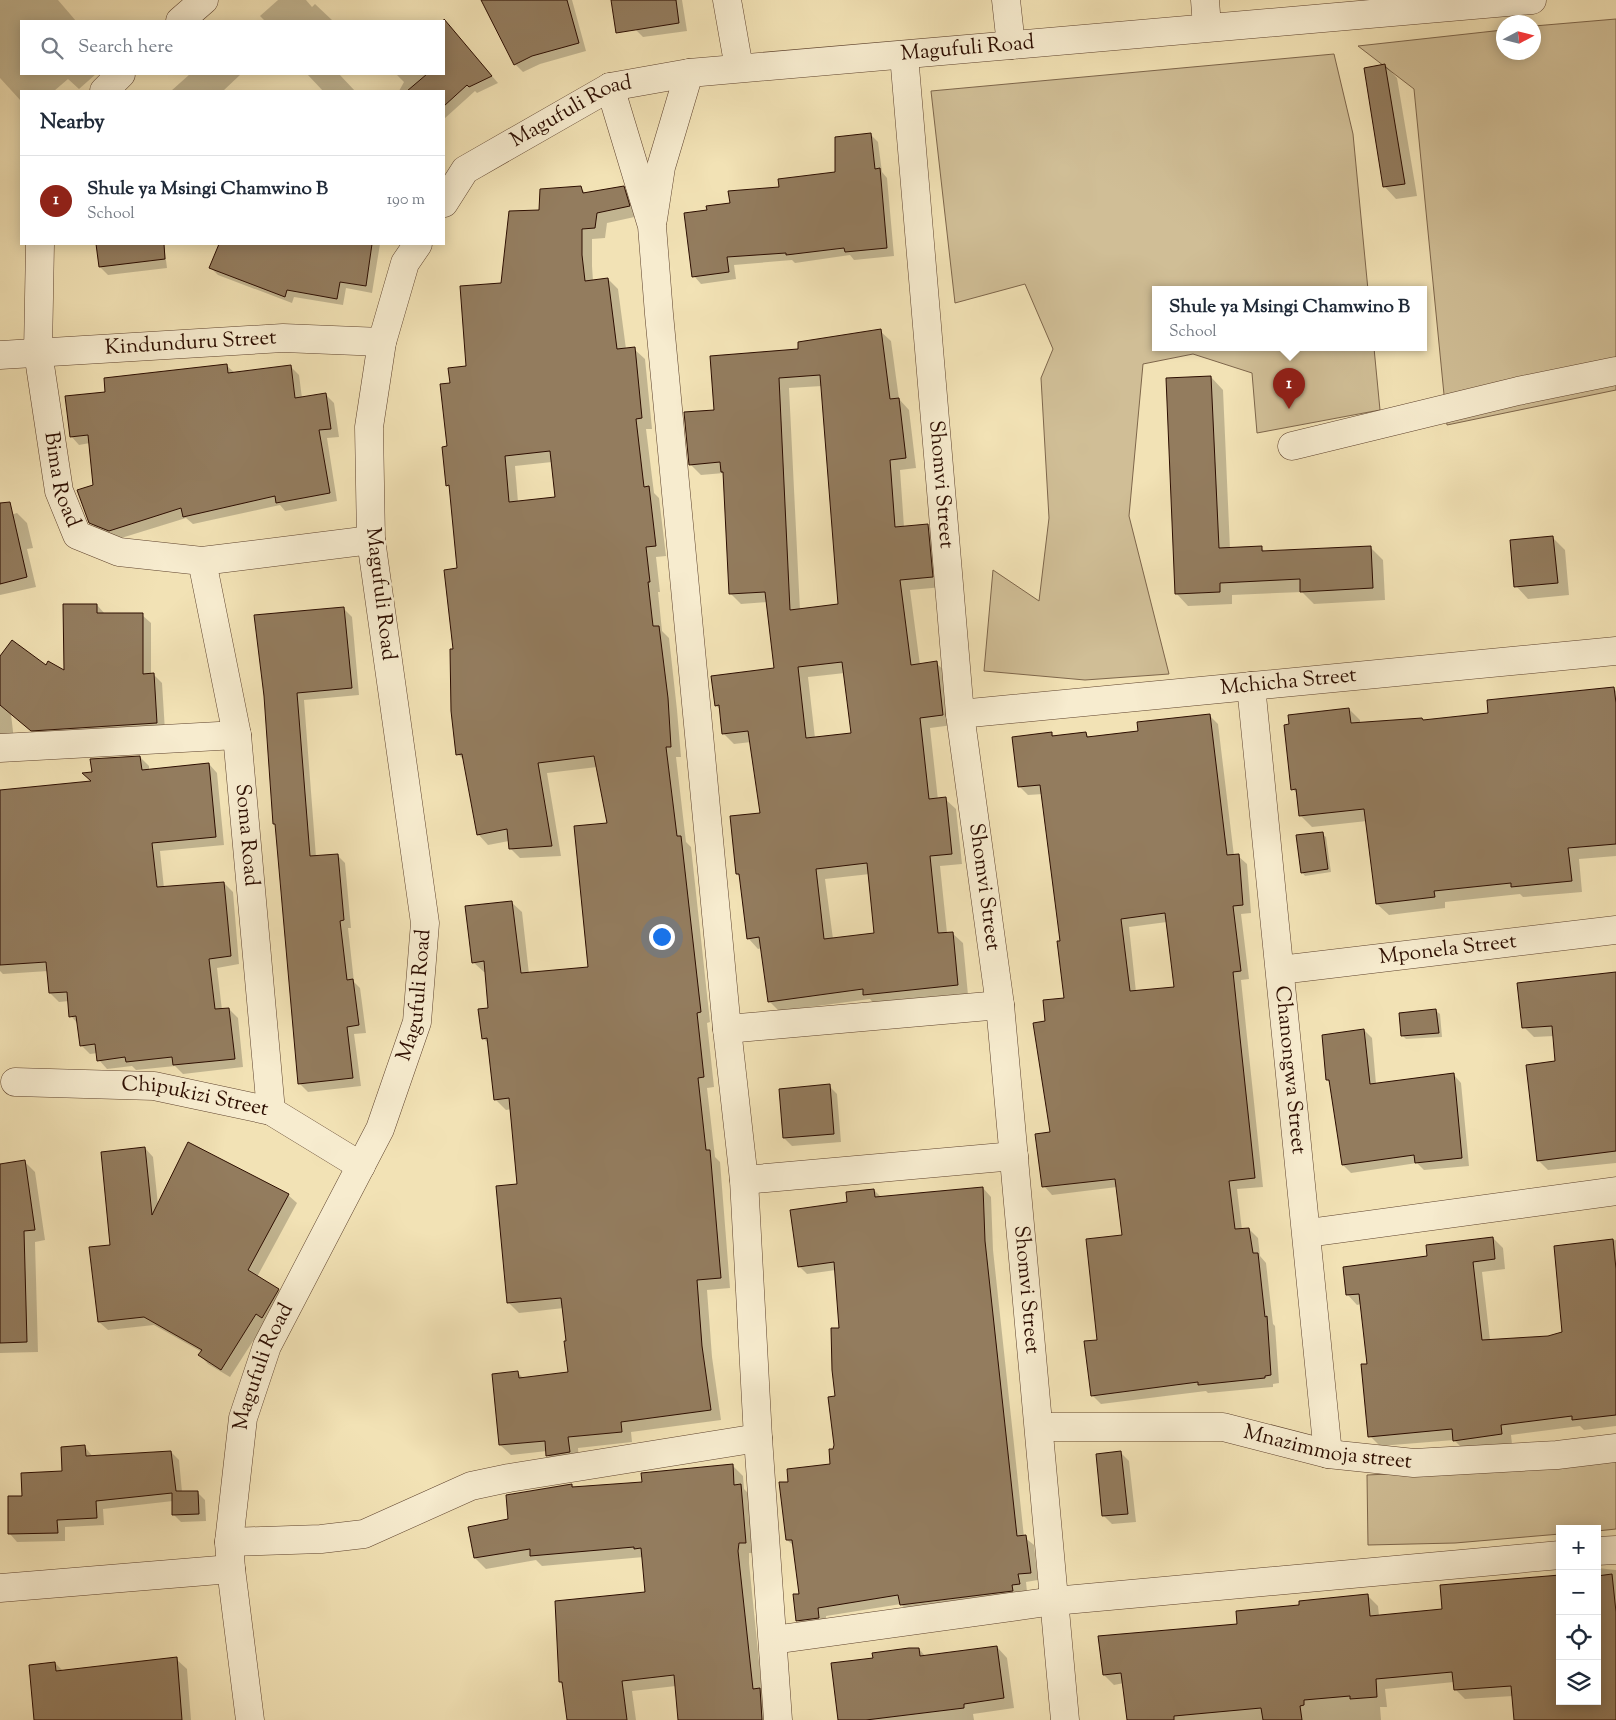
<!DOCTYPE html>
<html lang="en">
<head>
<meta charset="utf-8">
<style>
	body { margin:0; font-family:"Sorts Mill Goudy",serif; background:#f6f6f7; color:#1f2937 }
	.controls { position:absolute; right:15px; bottom:15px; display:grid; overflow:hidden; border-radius:0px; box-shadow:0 2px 12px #0003 }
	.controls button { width:45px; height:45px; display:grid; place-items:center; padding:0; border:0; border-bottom:1px solid #e0e1e3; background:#fff; color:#1f2937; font:25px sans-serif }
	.compass { position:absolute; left:1496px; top:15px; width:45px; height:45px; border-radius:50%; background:#fff; box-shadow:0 2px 12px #0003; rotate:83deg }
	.you { position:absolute; left:661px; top:936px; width:18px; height:18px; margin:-12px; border:4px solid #fff; border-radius:50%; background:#1a73e8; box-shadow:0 0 0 8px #1a73e833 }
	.badge { display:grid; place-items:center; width:32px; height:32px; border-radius:50%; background:#8f2418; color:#fff; font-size:16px; font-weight:700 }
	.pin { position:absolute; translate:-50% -41px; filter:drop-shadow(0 1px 2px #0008) }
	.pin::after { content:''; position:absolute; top:26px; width:18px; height:15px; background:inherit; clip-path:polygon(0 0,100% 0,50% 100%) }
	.popup { position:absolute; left:1152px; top:286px; width:275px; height:65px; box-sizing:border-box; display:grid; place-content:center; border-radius:0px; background:#fff; filter:drop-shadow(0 1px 4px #0005); font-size:16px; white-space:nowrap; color:#747a83 }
	.popup b { font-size:19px; color:#1f2937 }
	.popup::after { content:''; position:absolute; left:50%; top:100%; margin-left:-10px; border:10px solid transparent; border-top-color:#fff }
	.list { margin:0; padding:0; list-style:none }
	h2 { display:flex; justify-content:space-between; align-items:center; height:65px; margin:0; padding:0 20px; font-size:21px }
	h2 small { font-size:16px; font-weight:400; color:#747a83 }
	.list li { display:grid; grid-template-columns:32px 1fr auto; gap:15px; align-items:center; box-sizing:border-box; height:90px; padding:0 20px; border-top:1px solid #e0e1e3 }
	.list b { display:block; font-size:19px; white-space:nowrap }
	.list p { margin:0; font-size:16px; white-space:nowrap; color:#747a83 }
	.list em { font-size:16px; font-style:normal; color:#747a83 }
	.icon { flex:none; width:28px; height:28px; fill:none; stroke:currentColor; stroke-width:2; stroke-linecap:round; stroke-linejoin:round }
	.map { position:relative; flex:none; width:1616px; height:1720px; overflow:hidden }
	.search { position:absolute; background:#fff; box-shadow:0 2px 12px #0003; left:20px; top:20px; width:425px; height:55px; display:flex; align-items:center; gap:12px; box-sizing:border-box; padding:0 18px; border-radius:0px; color:#747a83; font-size:19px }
	.panel { position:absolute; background:#fff; box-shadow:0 2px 12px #0003; left:20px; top:90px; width:425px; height:155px; border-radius:0px }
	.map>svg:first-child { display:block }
	.green { fill:#d0be96; stroke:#7e664b }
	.shadow { fill:#0003; fill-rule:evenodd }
	.building { fill:#937c5e; stroke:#2c0d00; fill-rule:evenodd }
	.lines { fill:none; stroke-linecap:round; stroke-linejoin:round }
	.minor-casing { stroke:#5e422d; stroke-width:29 }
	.minor { stroke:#f7eccf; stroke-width:28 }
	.labels { text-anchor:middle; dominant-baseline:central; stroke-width:5; stroke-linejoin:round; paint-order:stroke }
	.street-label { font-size:21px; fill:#2c0d00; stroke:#f7eccf }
</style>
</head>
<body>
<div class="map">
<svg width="1616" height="1720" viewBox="0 0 1616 1720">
	<rect width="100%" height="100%" fill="#f2e2b5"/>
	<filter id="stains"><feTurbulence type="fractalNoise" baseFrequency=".004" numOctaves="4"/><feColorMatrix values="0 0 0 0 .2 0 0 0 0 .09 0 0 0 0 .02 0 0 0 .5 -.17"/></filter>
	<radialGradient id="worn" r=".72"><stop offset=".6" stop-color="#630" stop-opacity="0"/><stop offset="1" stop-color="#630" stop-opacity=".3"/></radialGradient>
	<!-- green -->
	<path class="green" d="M1616,19v371l-169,35 -33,-336 -56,-43 145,-16 1,22h30v-26z
		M1334,54l19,80 15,156h-213v58h219l6,62 -123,23 -5,-60 -59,-19 -50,10 -14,152 40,158 -84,6 -101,-9 9,-101 46,31 10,-83 -8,-140 12,-29 -28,-65 -70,19 -24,-212z
		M1616,1459v70l-19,2v-2h-37v5l-105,9 -87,2 -1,-70 169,-8z"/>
	<!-- shadow -->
	<path class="shadow" d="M0,0h58l18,21h-55v53h75l-17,15 -11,-10 -14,12h-33v10l-21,-23z
		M278,0h28l6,7 3,-3 18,17h-68l-5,-5z
		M499,0h73l14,51 -46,13 -17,8 -8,-8z
		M628,0h54l5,31 -44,6 -8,-8z
		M449,26l49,57 -21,10 -2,-2 -31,28v-28h-45l5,-9 -7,-7 47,-1v-43z
		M1385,65l12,13 20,118 -21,3 -12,-13z
		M190,74h51l-18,17h-52z
		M307,74h32l16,17h-32z
		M870,134l8,8 4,30 5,6 7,78 -40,4 -4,-5 -55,8 -3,-3 -58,5 2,14 -35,5 -7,-8 14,-65 72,-23 56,-15z
		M580,187l6,7 37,-7 11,11 5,18 -32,7 -2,15 -13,1v27l1,15 15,-2 10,10 8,60h8l11,10 7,70h-6l8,64 5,5 7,58 -10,1 4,35h-2l4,39 7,7 8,72 4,47h-5l10,85 5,5 19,175 -3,1 7,64 -7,1 8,69 5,5 10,126 -23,2 5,67 9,63 -90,12 1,10 -54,6 1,15 -21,3 -10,-10 -1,-5 -36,4 -11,-10 17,-73 7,7 45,-6 -1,-31 -4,-34 -45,5 -11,-11 10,-117 -6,-76 -6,1 -11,-11 -6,-55 -6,-6 6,-29 -3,-37h-2l-11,-10 38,-60 11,10 7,62 61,-6 18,-144 -11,-57 -50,6 14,83 -41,2 -10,-10 -1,-7 -21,4 -10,-11 -13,-73 -7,-7 -3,-103 4,-82 -8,-80 -4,-4 4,-101 16,-17 35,-83 38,-73zM552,462l5,36 -39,4 -3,-36z
		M97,244h67l3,24 -59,7 -8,-8z
		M221,244h159l-8,49 -26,-5 -3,17 -49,-8 -2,6 -74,-28 -7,-7z
		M880,331l11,10 8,58 10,11 7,58 -16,2 4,57 24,-1 10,10 5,51 -33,3 10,75 16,-2 11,10 6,52 -23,3 8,72 7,-1 11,10 6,55 -22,2 7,67h5l11,10 5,52 -93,10 -5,-6 -91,12 -10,-10 -7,-53 -4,1 -10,-11 -8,-61 -3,-3 24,-60 -10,-72 -17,2 -11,-11 -2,-22 -5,-6 60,-36 -9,-67 -26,2 -11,-11 -6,-120 -23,2 -11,-11 26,-53 84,-61zM822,386l17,219 -39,5 -11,-222zM845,673l7,61 -37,4 -7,-61zM870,874l6,60 -43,5 -8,-60z
		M227,366l8,7 56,-6 8,8 3,23 24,-3 8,8 5,34 -12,1 10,63 -52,10 -5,-6 -87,19 -7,-6 -68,21 -19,-8 -9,-9 5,-36 -5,-43 -11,2 -8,-9 35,-43z
		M1211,377l12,13 7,159 31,-1 5,4 104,-5 13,13 2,40 -71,4 -12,-12 -70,3v9l-44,2 -12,-13z
		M17,513l10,10 6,25 -6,1 9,38 -36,8v-77z
		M1552,537l13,13 4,45 -41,4 -12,-13z
		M97,605l8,9 37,1 9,8v52h3l8,8 3,48 -124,8 -30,-25 3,26 -14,-1v-83l65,16z
		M344,609l8,8 7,78 -55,5 12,157 21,-2 8,8 6,65h-3l6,54 6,6 6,45 -12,1 7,52 -53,6 -8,-8 -24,-258 -2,-2 -8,-128z
		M1614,689l2,2v165l-37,3 3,33 -59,5 -3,-3 -75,8v6l-56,7 -12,-11 -10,-83 -55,6 -11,-11 -3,-21 -5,-6 56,-80 11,11v4l64,-3 66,-7z
		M1209,715l9,9 16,132h4l9,8 4,49 -10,1 8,65 -8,1 22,207 -26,2 5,41 7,-1 9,9 2,18 6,7 7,61 2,2 4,57 -6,1v3l-65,6 -2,-2 -105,13 -9,-9 6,-54 25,-105 -6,-49 -65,8 -8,-9 7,-53 -5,-111 19,-23 -4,-57 -18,-148 -15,1 -9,-9 33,-52 3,3 30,-4 5,5 49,-6zM1167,922l8,66 -39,4 -7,-65z
		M140,757l9,9v4l60,-6 8,9 7,72 -64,6 4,37 60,-5 9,9 6,72 -22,4 5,42 7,-1 9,9 5,49 -60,7 -8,-8 -39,4 -4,-4 -25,3 -8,-9 -1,-7 -8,1 -9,-9 -3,-21 -7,-8 -2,-15 -10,1 -9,-9 -2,-22 -45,3 -3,-3v-179l94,-10z
		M1322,834l4,3 5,35 -26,4 -3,-4z
		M1616,973v190l-68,7 -10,-10 19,-98 -3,-26 -20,1 -10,-10z
		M1436,1011l4,3 2,23 -36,2 -4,-4z
		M1364,1030l8,8 4,46 78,-9 7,8 8,83 -45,4 -7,-7 -66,10 -8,-8 -12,-81 -4,-4z
		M829,1086l8,8 4,48 -49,4 -8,-8z
		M145,1148l8,9 5,48 130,-10 9,8 -40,74 21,13 9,9 -22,23 -35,55 -22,-13 -8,-9 2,-3 -48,-27 -46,5 -9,-8 -9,-73 22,-3z
		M24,1161l11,11 10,68 -10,2 3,110 -38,1v-188z
		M983,1188l8,9 2,53 31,287 10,8 4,35 -12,2 1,10 -118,21 -8,-9 -75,12 1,10 -21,3 -9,-9 3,-25 -6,-49 -7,-6 44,-75 3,-14 7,-122 -5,-59 -29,4 -8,-8 50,-62 25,-14 7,7z
		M1493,1238l10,10 2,21 -23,3 8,68 58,-3 15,-4 -8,-85 61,-8v186l-32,4 -4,-4 -69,9 1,9 -47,7 -11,-11 -74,6 -10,-10 -1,-71 -8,-61 -4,1 -10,-11 81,-37z
		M85,1447l8,10 78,-5 8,8 3,32h15l8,8 1,21 -25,1 -8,-8v-13l-70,8 1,16 -39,2v14l-48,1 -7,-8 13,-37 41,-24z
		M1121,1453l8,8 7,61 -24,2 -9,-9z
		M732,1465l11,11 1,13 7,7 5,57h-7v10l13,128 8,9 2,20h-93l-3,-34 -44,5 4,29h-68l-4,-34 -4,-4 87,-89 -3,-36 -102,9 -6,-6 -50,9 -11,-11 34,-38 63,-35 3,3 68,-5z
		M1597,1568l19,2v150h-101l-2,-24 -48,3 -10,-10 -1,-7 -69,7 2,18h-7l1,13h-253l-4,-37 -10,2 -10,-10 135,-50 61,-19 68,-10 10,10 1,10 181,85h37z
		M997,1647l10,11 7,50 -41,6 1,6h-135l35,-61 45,-10 7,8z
		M176,1659l11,10 4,51h-155l19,-57 8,8z"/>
	<!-- building -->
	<path class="building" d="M481,0h86l12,43 -47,13 -18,9z
		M611,0h65l3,23 -63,10z
		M444,19l48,57 -23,11 -2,-2 -23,21v-15h-37l20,-17h17z
		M1385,64l20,120 -22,3 -19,-119z
		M871,133l4,36 5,-1 7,80 -42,4 -1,-4 -58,7v-2l-59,4 2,15 -37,5 -8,-64 23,-3 -1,-4 24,-3 -2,-12 51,-4 -1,-8 57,-7v-35z
		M581,186l2,7 41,-7 6,20 -33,7 -2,15 -13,1v26l3,26 23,-3 9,71 18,-2 7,71 -6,1 8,68 5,-1 7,60 -10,1 4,35h-2l5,44h6l9,72 3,49h-5l11,89h4l20,176 -4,1 7,64 -6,1 8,72h4l11,128 -24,2 5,66 9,64 -90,12 1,10 -54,5 2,15 -24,4 -1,-15 -46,4 -7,-71 26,-3 1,7 49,-6 -4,-31h2l-5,-43 -54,5 -11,-117 21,-2 -8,-86 -15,2 -7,-62 -5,1 -4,-30 10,-1 -4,-47 -12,2 -7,-57 47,-5 9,72 67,-6 -14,-141 33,-3 -13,-67 -56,7 14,83 -43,3 -2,-20 -30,6 -15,-81 -6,1 -5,-44 -1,-62h3l-9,-79 13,-2 -8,-83 -3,1 -4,-39 5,-1 -7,-62 10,-1 -2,-15 18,-2 -6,-80 41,-3 8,-72 30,-1 1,-21zM550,451l5,46 -46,5 -4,-46z
		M96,244h68l1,15 -66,8z
		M219,244h153l-6,42 -26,-4 -3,17 -50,-9 -2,7 -76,-29z
		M881,329l9,70 9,-1 7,60 -16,2 5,67 33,-3 5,53 -33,3 11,85 26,-4 6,54 -23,3 9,81 17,-2 6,57 -22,2 8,77 15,-1 5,53 -95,10v-6l-95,13 -9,-65 -12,2 -8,-65h-3l-6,-58 30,-3 -12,-82 -26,3 -3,-29 -4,1 -4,-30 63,-8 -9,-76 -36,2 -6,-122h-2l-1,-10 -31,3 -5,-53 30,-2 -4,-54 88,-7v-7zM820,375l18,229 -48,6 -11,-232zM842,662l9,71 -45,5 -8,-71zM867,863l7,70 -50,6 -8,-70z
		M227,364l1,9 63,-8 4,33 31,-5 5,36 -12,1 11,63 -54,10 -1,-7 -92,21 -2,-9 -72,23 -20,-8 -12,-33 16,-5 -5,-50 -18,2 -5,-41 40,-4 -1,-14z
		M1211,376l8,172 43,-2v5l109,-5 2,42 -73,4v-13l-80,4v9l-45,2 -9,-216z
		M10,502l17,75 -27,7v-81z
		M1553,536l5,47 -44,4 -4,-47z
		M63,604h34v9h46v61l11,-1 3,50 -126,8 -31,-26v-49l12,-16 34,25 2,-4 16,9z
		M344,607l8,81 -55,5 13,163 28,-2 6,66 -4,1 7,59 6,-1 6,46 -12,2 6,51 -55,6 -23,-260h-2l-9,-128 -10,-81z
		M1614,687l2,16v141l-48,4 4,33 -61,6v-4l-77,8 1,6 -59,7 -12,-95 -65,7 -3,-27 -5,1 -7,-65 5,-1 -1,-9 61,-7 2,15 71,-5 1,2 65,-7 -1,-13z
		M1210,714l17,141 12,-1 4,51 -10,1 8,65 -8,1 22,206 -26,3 6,48 14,-1 4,25h5l7,64 2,-1 4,59 -6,1v2l-67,7v-3l-107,14 -7,-55 13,-1 -11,-101 36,-4 -7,-56 -73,8 -7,-53 15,-2 -17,-109 12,-2 -2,-21 21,-2 -7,-57h3l-20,-156 -22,2 -6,-50 40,-5v4l34,-4 1,5 51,-6 -1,-9zM1165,913l9,74 -44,4 -9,-72z
		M140,756l2,14 67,-7 7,74 -64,6 5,44 67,-5 7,74 -22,3 6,50 14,-1 6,51 -62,6 -1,-8 -46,5 -1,-5 -28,4 -2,-17 -15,2 -4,-30 -7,1 -2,-25 -18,1 -3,-31 -46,3v-175l91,-9 -9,-8 10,-1 -2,-13z
		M1323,832l5,37 -27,4 -5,-38z
		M1616,972v179l-79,10 -11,-96 29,-4 -3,-35 -30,2 -5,-45z
		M1436,1009l3,24 -38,3 -2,-23z
		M1364,1029l6,55 84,-11 8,85 -47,5 -1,-8 -72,10 -13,-85h-3l-4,-45z
		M830,1084l4,50 -51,4 -4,-49z
		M188,1142l101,52 -41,76 31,19 -17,29 -6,-4 -35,56 -23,-15 4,-5 -58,-33 -46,5 -9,-75 21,-2 -9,-93 44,-5 7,68z
		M25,1160l10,70 -11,1 3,111 -27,1v-179z
		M983,1187l2,54 32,295 9,-1 5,38 -13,1 2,10 -8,1 1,6 -113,14 -2,-10 -80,13 1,10 -23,3 -3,-27h6l-7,-54h-6l-7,-58h9l-1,-13 43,-5 -1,-15h4l1,-4 -6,-48 7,-1 -3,-26 -1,-42h8l-5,-66 -36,5 -8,-57 57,-8 -1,-10 28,-3 1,8z
		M1493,1237l2,22 -22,3 9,78 66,-4 14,-4 -8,-86 59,-7 3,30v146l-44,5v-4l-71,9 1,9 -49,7 -1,-12 -84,8 -7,-73h6l-8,-70 -13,1 -3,-28 84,-11 -1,-11z
		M85,1445l1,11 85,-5 5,40h22l1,23 -27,1v-22l-76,8 1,17 -40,2 1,13 -50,1v-38h14l-1,-23 41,-2 -1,-24z
		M1121,1451l7,63 -26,2 -6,-62z
		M733,1464l1,21 7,-1 5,59h-7l-1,8 15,138 7,-1 2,32h-84l-4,-45 -52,6 5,39h-60l-5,-38h-3l-4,-81 90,-9 -4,-44 -7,1v-2l-104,9v-7l-56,9 -6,-31 40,-8 -2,-24 66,-11v3l70,-5 -1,-9z
		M1612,1574l4,38v108h-102l-3,-34 -57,4 -2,-18 -76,7 1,18 -27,2v-3l-46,4v5l-4,1 2,14h-39l-2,-12 -87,8v4h-47l-6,-47 -18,2 -5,-39 139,-12 -1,-13 63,-6v-4l69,-7 2,22 72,-7 -2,-24 120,-10v126h37v-125z
		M997,1646l7,52 -40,6v4l-98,12h-28l-7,-57 42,-5 -1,-5 37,-5h10l1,8z
		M177,1657l5,63h-148l-5,-55 26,-3 1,9z"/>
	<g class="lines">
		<defs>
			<g id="minor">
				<path d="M727,0l12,68"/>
				<path d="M1006,0l5,45"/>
				<path d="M1205,0l2,27"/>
				<path d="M180,21l24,-21"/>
				<path id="s1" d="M904,55l56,659 40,291 65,715"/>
				<path d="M610,87l42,139 7,88 68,715 17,151 14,258 20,282"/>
				<path d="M104,91l17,-17"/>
				<path id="s2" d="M444,203l21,-33 145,-83 79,-14 843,-73"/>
				<path d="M653,219l8,-52 28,-94"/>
				<path id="s3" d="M40,244l-2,108 21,139 18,44 42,17 83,9 169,-21"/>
				<path id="s4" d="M0,355l283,-17 99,4"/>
				<path d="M1292,446l226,-55 98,-20"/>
				<path id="s5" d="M202,561l35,174 34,376"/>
				<path id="s6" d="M1251,686l77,768"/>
				<path id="s7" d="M960,714l656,-63"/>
				<path d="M0,748l237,-13"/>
				<path id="s8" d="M1280,970l336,-40"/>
				<path d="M727,1029l273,-24"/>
				<path id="s9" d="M15,1082l139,4 117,25 90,55"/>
				<path d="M744,1180l270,-24"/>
				<path d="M1308,1233l308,-42"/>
				<path id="s10" d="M1039,1427h184l105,27 86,9 143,-8 59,-7"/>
				<path d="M229,1542l92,-3 43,-5 107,-48 38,-8 249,-40"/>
				<path d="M1597,1551l19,-1"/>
				<path d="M0,1588l231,-19"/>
				<path d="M773,1640l281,-39 506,-46"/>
				<path id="s11" d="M250,1720l-19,-151 -2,-27 14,-124 24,-72 113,-217 37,-107 8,-99 -54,-383 -2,-113 13,-85 23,-79 13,-19"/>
			</g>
		</defs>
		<!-- minor casing -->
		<use href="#minor" class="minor-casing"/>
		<!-- minor -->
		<use href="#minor" class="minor"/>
	</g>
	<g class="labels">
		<!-- street labels -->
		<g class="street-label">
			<text stroke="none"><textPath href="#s2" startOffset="566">Magufuli Road</textPath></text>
			<text stroke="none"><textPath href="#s2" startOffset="161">Magufuli Road</textPath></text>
			<text stroke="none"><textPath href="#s4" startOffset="191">Kindunduru Street</textPath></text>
			<text stroke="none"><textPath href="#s3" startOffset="238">Bima Road</textPath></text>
			<text stroke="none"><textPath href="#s1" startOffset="431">Shomvi Street</textPath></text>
			<text transform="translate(380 594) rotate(83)">Magufuli Road</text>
			<text stroke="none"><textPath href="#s7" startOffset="330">Mchicha Street</textPath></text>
			<text stroke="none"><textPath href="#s5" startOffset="278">Soma Road</textPath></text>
			<text stroke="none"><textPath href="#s1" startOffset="836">Shomvi Street</textPath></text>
			<text stroke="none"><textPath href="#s8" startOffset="169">Mponela Street</textPath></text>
			<text stroke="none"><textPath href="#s11" startOffset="764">Magufuli Road</textPath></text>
			<text stroke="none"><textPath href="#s6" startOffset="386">Chanongwa Street</textPath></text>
			<text stroke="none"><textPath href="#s9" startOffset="181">Chipukizi Street</textPath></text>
			<text stroke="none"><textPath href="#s1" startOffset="1241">Shomvi Street</textPath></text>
			<text stroke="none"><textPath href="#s11" startOffset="359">Magufuli Road</textPath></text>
			<text stroke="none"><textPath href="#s10" startOffset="291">Mnazimmoja street</textPath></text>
		</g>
	</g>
	<rect width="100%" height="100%" filter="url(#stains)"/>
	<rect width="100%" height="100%" fill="url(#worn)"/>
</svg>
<div class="controls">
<button>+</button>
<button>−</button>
<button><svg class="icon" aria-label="locate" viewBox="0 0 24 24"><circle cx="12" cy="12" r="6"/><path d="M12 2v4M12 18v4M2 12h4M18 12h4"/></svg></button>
<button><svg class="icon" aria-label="layers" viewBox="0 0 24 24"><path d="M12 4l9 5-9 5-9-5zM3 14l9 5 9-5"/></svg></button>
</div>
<svg class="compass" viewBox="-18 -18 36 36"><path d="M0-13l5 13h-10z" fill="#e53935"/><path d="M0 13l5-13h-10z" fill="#747a83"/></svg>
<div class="you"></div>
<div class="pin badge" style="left:1289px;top:409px">1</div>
<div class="popup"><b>Shule ya Msingi Chamwino B</b>School</div>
<div class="search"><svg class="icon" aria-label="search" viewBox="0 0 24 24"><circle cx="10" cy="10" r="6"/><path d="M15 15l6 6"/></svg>Search here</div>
<section class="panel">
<h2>Nearby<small></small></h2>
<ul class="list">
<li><span class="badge">1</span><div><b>Shule ya Msingi Chamwino B</b><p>School</p></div><em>190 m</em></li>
</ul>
</section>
</div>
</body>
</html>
